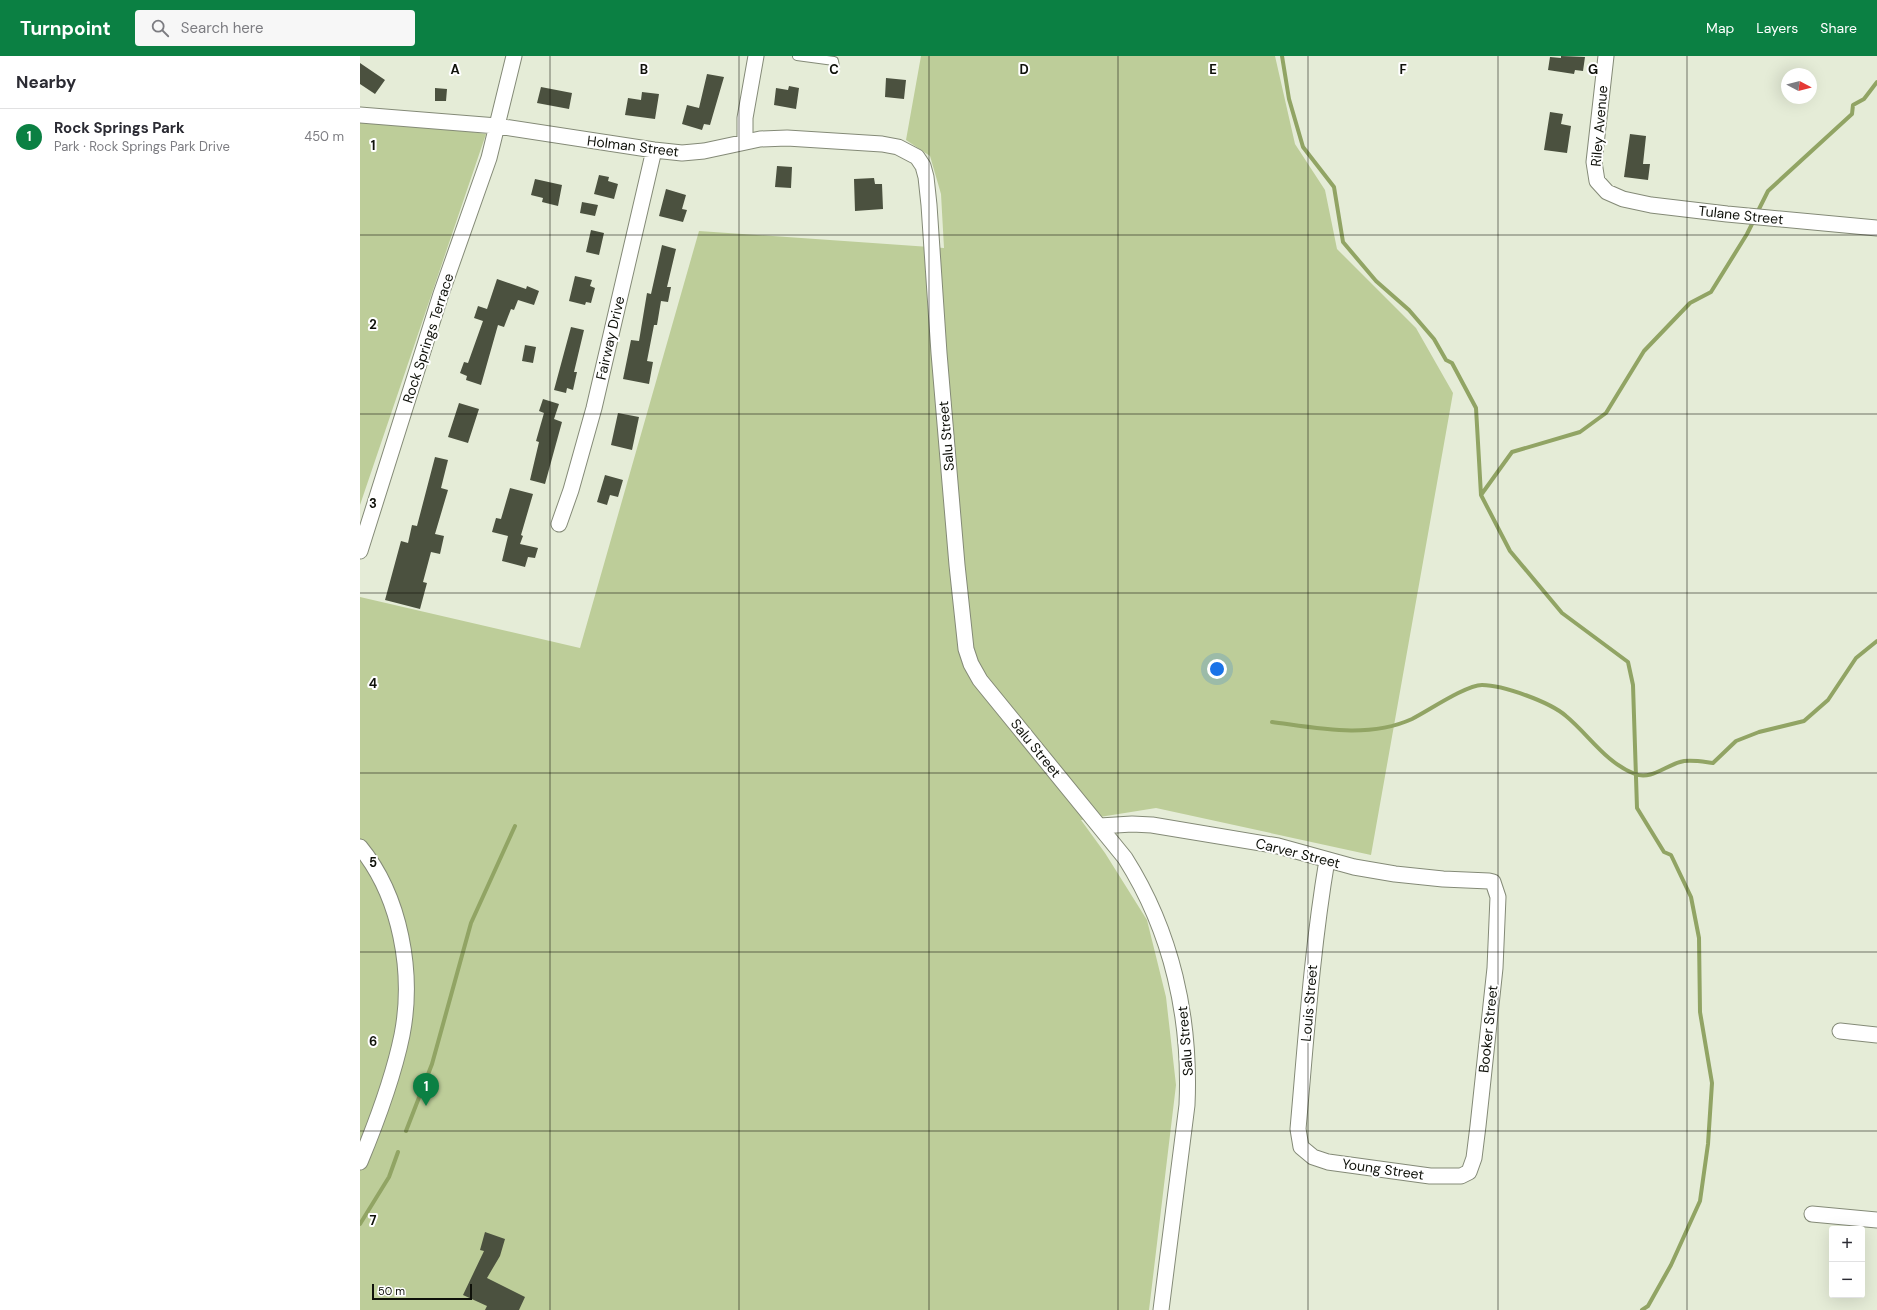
<!DOCTYPE html>
<html lang="en">
<head>
<meta charset="utf-8">
<style>
	body { margin:0; font-family:"DM Sans",sans-serif; background:#f7f7f7; color:#2b2b33 }
	.controls { position:absolute; right:12px; bottom:12px; display:grid; overflow:hidden; border-radius:4px; box-shadow:0 4px 16px #0002 }
	.controls button { width:36px; height:36px; display:grid; place-items:center; padding:0; border:0; border-bottom:1px solid #e1e1e2; background:#fff; color:#2b2b33; font:20px sans-serif }
	.compass { position:absolute; left:1421px; top:12px; width:36px; height:36px; border-radius:50%; background:#fff; box-shadow:0 4px 16px #0002; rotate:97deg }
	.scale { position:absolute; left:12px; bottom:10px; width:100px; box-sizing:border-box; padding-left:4px; border:2px solid #0f110a; border-top:0; font-size:11px; line-height:14px; white-space:nowrap; color:#0f110a; -webkit-text-stroke:3px #fff; paint-order:stroke }
	.you { position:absolute; left:857px; top:613px; width:14px; height:14px; margin:-10px; border:3px solid #fff; border-radius:50%; background:#1a73e8; box-shadow:0 0 0 6px #1a73e833 }
	.badge { display:grid; place-items:center; width:26px; height:26px; border-radius:50%; background:#0b8043; color:#fff; font-size:13px; font-weight:700 }
	.pin { position:absolute; translate:-50% -33px; filter:drop-shadow(0 1px 2px #0008) }
	.pin::after { content:''; position:absolute; top:21px; width:14px; height:12px; background:inherit; clip-path:polygon(0 0,100% 0,50% 100%) }
	.list { margin:0; padding:0; list-style:none }
	h2 { display:flex; justify-content:space-between; align-items:center; height:52px; margin:0; padding:0 16px; font-size:17px }
	h2 small { font-size:13px; font-weight:400; color:#7c7c81 }
	.list li { display:grid; grid-template-columns:26px 1fr auto; gap:12px; align-items:center; box-sizing:border-box; height:56px; padding:0 16px; border-top:1px solid #e1e1e2 }
	.list b { display:block; font-size:15px; white-space:nowrap }
	.list p { margin:0; font-size:13px; white-space:nowrap; color:#7c7c81 }
	.list em { font-size:13px; font-style:normal; color:#7c7c81 }
	.icon { flex:none; width:22px; height:22px; fill:none; stroke:currentColor; stroke-width:2; stroke-linecap:round; stroke-linejoin:round }
	.map { position:relative; flex:none; width:1517px; height:1254px; overflow:hidden }
	header { display:flex; align-items:center; gap:24px; box-sizing:border-box; height:56px; padding:0 20px; background:#0b8043; color:#fff }
	header strong { font-size:19px }
	nav { display:flex; gap:22px; margin-inline-start:auto; font-size:14px }
	.search { width:280px; height:36px; background:#f7f7f7; display:flex; align-items:center; gap:10px; box-sizing:border-box; padding:0 14px; border-radius:4px; color:#7c7c81; font-size:15px }
	main { display:flex }
	aside { flex:1; background:#fff }
	.map>svg:first-child { display:block }
	.green { fill:#bdcd99 }
	.lines { fill:none; stroke-linecap:round; stroke-linejoin:round }
	.stream { stroke:#91a464; stroke-width:4 }
	.building { fill:#4b513f }
	.service-casing { stroke:#848a77; stroke-width:10 }
	.minor-casing { stroke:#848a77; stroke-width:17 }
	.service { stroke:#fff; stroke-width:8 }
	.minor { stroke:#fff; stroke-width:15 }
	.grid { fill:none; stroke:#0f110a; stroke-width:1; stroke-opacity:0.55 }
	.labels { text-anchor:middle; dominant-baseline:central; stroke-width:4; stroke-linejoin:round; paint-order:stroke }
	.street-label { font-size:14px; fill:#0f110a; stroke:#fff }
	.grid-label { font-size:13px; text-anchor:middle; font-weight:bold; fill:#0f110a; stroke:#fff; stroke-width:4; stroke-linejoin:round; paint-order:stroke }
</style>
</head>
<body>
<header>
<strong>Turnpoint</strong>
<div class="search"><svg class="icon" aria-label="search" viewBox="0 0 24 24"><circle cx="10" cy="10" r="6"/><path d="M15 15l6 6"/></svg>Search here</div>
<nav><a>Map</a><a>Layers</a><a>Share</a></nav>
</header>
<main>
<aside>
<h2>Nearby<small></small></h2>
<ul class="list">
<li><span class="badge">1</span><div><b>Rock Springs Park</b><p>Park · Rock Springs Park Drive</p></div><em>450 m</em></li>
</ul>
</aside>
<div class="map">
<svg width="1517" height="1254" viewBox="0 0 1517 1254">
	<rect width="100%" height="100%" fill="#e5ecd7"/>
	<!-- green -->
	<path class="green" d="M561,0h354l20,88 30,46 12,59 79,79 37,65 -82,462 -215,-47 -75,12 24,33 42,67 19,77 10,88 -27,225h-789v-713l220,51 119,-417 245,17 -3,-54 -11,-38 -24,-16z
		M0,64l106,11 20,3 -126,371z"/>
	<g class="lines">
		<!-- stream -->
		<path class="stream" d="M922,0l7,43 14,48 31,40 9,55 33,39 33,29 25,29 12,21 6,3 24,45 5,87 29,56 52,62 66,49 5,23 4,123 27,44 7,3 20,42 8,41 1,74 12,71 -4,61 -8,57 -29,64 -23,41 -6,4
			M1397,157l11,-22 84,-77 1,-9 11,-6 13,-17
			M1121,439l31,-43 68,-20 26,-19 38,-62 46,-48 21,-11 36,-58 7,-14
			M912,666c45,6 96,17 140,-3 16,-8 54,-34 70,-34 21,0 68,17 84,31 23,19 40,47 69,58 16,6 30,-8 45,-12 9,-3 24,0 33,1l23,-22 23,-9 45,-11 24,-21 28,-42 21,-17
			M46,1075l26,-67 39,-141 44,-97
			M0,1168l29,-47 9,-25"/>
	</g>
	<!-- building -->
	<path class="building" d="M1201,0l24,1 -2,14 -8,-1 -1,4 -26,-4 2,-13 11,1z
		M0,7l25,17 -10,14 -15,-10z
		M347,18l17,3 -14,48 -6,-1 -2,6 -20,-6 5,-19 12,3z
		M526,22l20,2 -2,19 -19,-2z
		M429,30l10,2 -3,21 -22,-4 2,-17 12,2z
		M181,31l31,6 -3,16 -32,-6z
		M75,32l12,1 -1,12h-11z
		M282,36l17,2 -4,25 -30,-4 3,-17 13,2z
		M1190,56l13,2 -2,10 10,2 -4,27 -23,-3z
		M1270,78l16,2 -3,28h7l-2,16 -24,-3z
		M417,110l15,1 -1,21 -16,-1z
		M239,119l10,2 -1,4 10,3 -4,15 -20,-5z
		M514,122l1,6h7l1,25 -28,2 -1,-32z
		M175,123l27,6 -4,21 -16,-4 1,-4 -12,-3z
		M306,133l20,6 -4,14 5,1 -4,12 -24,-6z
		M222,146l16,3 -3,11 -15,-3z
		M231,174l13,3 -5,22 -13,-3z
		M302,189l14,4 -9,38h4l-3,15 -7,-1 -4,24h-3l-7,36 6,1 -4,22 -26,-5 8,-39 8,1 8,-48 4,1z
		M215,220l17,4 -2,6 5,2 -4,15 -5,-1 -1,3 -16,-4z
		M137,223l29,10 1,-3 12,5 -5,14 -16,-5 -4,10 -3,-1 -7,18 -6,-2 -17,60 -15,-5 1,-4 -7,-3 4,-11 4,1 15,-42 -9,-3 4,-12 9,3z
		M211,271l13,3 -10,42h3l-4,18 -6,-2 -1,5 -12,-3z
		M165,289l11,2 -3,16 -11,-2z
		M183,343l16,5 -5,15 8,3 -17,62 -15,-4 9,-38 -3,-1 8,-28 -5,-2z
		M99,347l20,6 -11,34 -20,-6z
		M258,357l21,4 -7,33 -21,-5z
		M75,401l13,3 -7,28 7,2 -13,44 9,2 -4,18 -9,-2 -8,30 4,1 -7,26 -35,-9 16,-59 7,2 4,-18 5,1z
		M245,419l18,5 -5,17 -8,-2 -3,10 -10,-3z
		M150,432l23,6 -12,41 2,1 -3,8 18,4 -3,10 -7,-1 -3,10 -23,-6 6,-25 -16,-4 4,-14 5,1z
		M125,1176l20,7 -5,17 -13,22 38,19 -6,13h-34l2,-4 -24,-11 21,-44 -4,-1z"/>
	<g class="lines">
		<defs>
			<path id="service" d="M437,0l37,5 1,6"/>
			<path id="minor" d="M1246,0l-12,106 3,19 10,11 16,7 28,6 76,9 150,14
				M0,59l137,11 157,24 28,3 22,-2 56,-12 27,-1 95,6 16,3 19,10 6,9 3,11 3,28 10,148 18,212 9,84 5,15 9,16 145,178c47,74 66,160 62,247l-26,205
				M385,86v-24l11,-62
				M199,468l12,-34 23,-82 60,-258
				M0,495l81,-257 48,-136 25,-102
				M740,770l32,-2 20,1 126,21 76,21 41,7 48,5 46,2 4,1 5,15 -3,71 -17,158 -4,32 -5,14 -8,4h-31l-102,-14 -15,-5 -12,-10 -3,-18c8,-90 14,-180 29,-269
				M0,791c41,50 54,126 42,188 -9,44 -25,86 -42,127
				M1480,975l37,4
				M1452,1158l65,6"/>
		</defs>
		<!-- service casing -->
		<use href="#service" class="service-casing"/>
		<!-- minor casing -->
		<use href="#minor" class="minor-casing"/>
		<!-- service -->
		<use href="#service" class="service"/>
		<!-- minor -->
		<use href="#minor" class="minor"/>
	</g>
	<!-- grid -->
	<path class="grid" d="M190,0v1254M379,0v1254M569,0v1254M758,0v1254M948,0v1254M1138,0v1254M1327,0v1254M0,179h1517M0,358h1517M0,537h1517M0,717h1517M0,896h1517M0,1075h1517"/>
	<g class="labels">
		<!-- street labels -->
		<g class="street-label">
			<text transform="translate(1239 70) rotate(-85)">Riley Avenue</text>
			<text transform="translate(273 90) rotate(7)">Holman Street</text>
			<text transform="translate(1381 159) rotate(6)">Tulane Street</text>
			<text transform="translate(68 282) rotate(-72)">Rock Springs Terrace</text>
			<text transform="translate(250 282) rotate(-77)">Fairway Drive</text>
			<text transform="translate(586 380) rotate(-95)">Salu Street</text>
			<text transform="translate(676 692) rotate(51)">Salu Street</text>
			<text transform="translate(938 797) rotate(14)">Carver Street</text>
			<text transform="translate(949 947) rotate(-85)">Louis Street</text>
			<text transform="translate(1128 973) rotate(-84)">Booker Street</text>
			<text transform="translate(825 985) rotate(-95)">Salu Street</text>
			<text transform="translate(1023 1113) rotate(8)">Young Street</text>
		</g>
	</g>
	<g class="grid-label">
		<text x="95" y="18">A</text>
		<text x="284" y="18">B</text>
		<text x="474" y="18">C</text>
		<text x="664" y="18">D</text>
		<text x="853" y="18">E</text>
		<text x="1043" y="18">F</text>
		<text x="1233" y="18">G</text>
		<text x="13" y="94">1</text>
		<text x="13" y="273">2</text>
		<text x="13" y="452">3</text>
		<text x="13" y="632">4</text>
		<text x="13" y="811">5</text>
		<text x="13" y="990">6</text>
		<text x="13" y="1169">7</text>
	</g>
</svg>
<div class="controls">
<button>+</button>
<button>−</button>
</div>
<svg class="compass" viewBox="-18 -18 36 36"><path d="M0-13l5 13h-10z" fill="#e53935"/><path d="M0 13l5-13h-10z" fill="#7c7c81"/></svg>
<div class="scale">50 m</div>
<div class="you"></div>
<div class="pin badge" style="left:66px;top:1050px">1</div>
</div>
</main>
</body>
</html>
